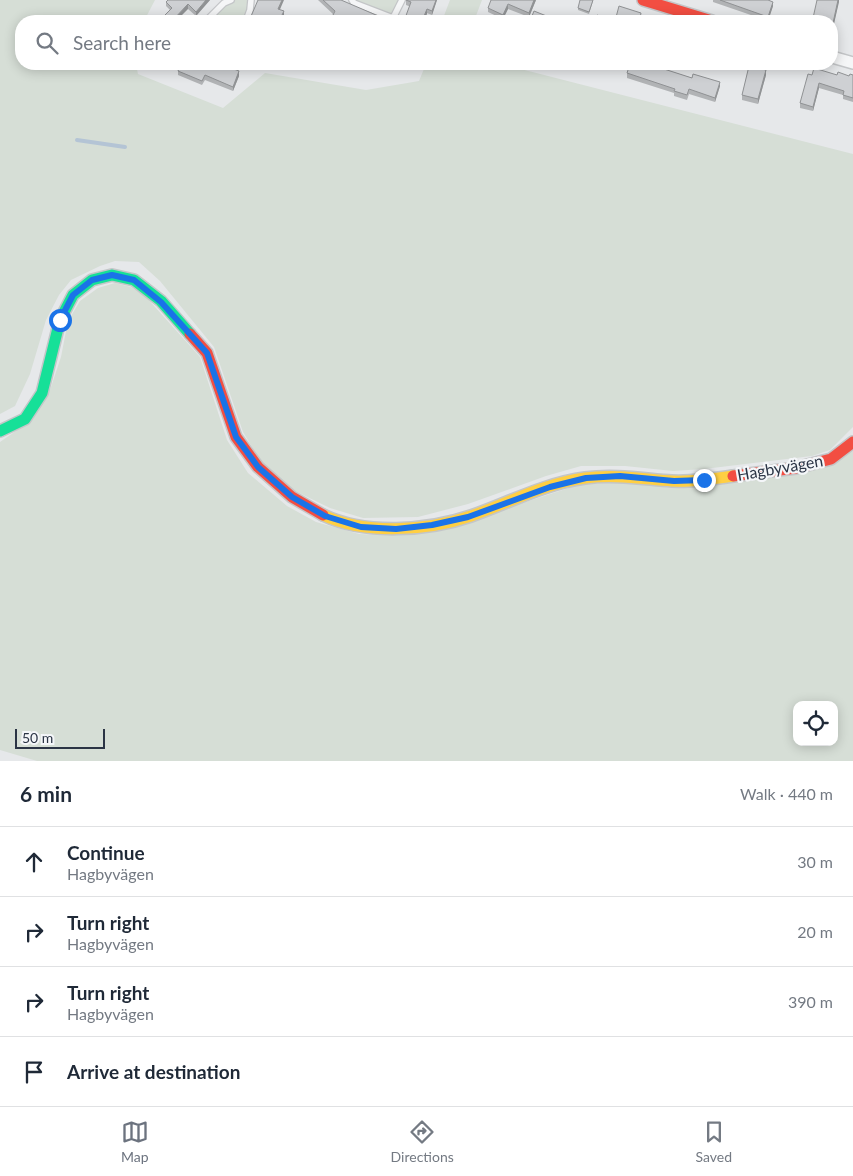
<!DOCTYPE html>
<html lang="en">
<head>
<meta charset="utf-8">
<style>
	body { margin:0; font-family:Lato,sans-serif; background:#f2f2f3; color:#1f2937 }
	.controls { position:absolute; right:15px; bottom:15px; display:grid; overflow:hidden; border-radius:10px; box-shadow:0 2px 12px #0003 }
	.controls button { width:45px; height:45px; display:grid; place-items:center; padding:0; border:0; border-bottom:1px solid #e0e1e3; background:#fff; color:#1f2937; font:25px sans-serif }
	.scale { position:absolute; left:15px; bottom:12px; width:90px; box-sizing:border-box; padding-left:5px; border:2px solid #2b3445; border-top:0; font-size:14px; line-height:18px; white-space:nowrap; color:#2b3445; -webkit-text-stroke:4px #f4f6f9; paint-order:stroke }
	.stop { position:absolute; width:15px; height:15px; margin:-11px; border:4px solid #1a73e8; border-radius:50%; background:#fff }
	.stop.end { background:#1a73e8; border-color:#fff; box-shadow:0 1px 5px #0008 }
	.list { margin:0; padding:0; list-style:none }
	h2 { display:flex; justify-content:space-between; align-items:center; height:65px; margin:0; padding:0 20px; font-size:21px }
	h2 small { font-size:16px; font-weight:400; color:#747a83 }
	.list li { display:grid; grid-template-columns:32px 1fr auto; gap:15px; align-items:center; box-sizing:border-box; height:70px; padding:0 20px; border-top:1px solid #e0e1e3 }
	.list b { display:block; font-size:19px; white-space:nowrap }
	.list p { margin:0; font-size:16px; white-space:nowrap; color:#747a83 }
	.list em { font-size:16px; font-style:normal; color:#747a83 }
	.icon { flex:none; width:28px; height:28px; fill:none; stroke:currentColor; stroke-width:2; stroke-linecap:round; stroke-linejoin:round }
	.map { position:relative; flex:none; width:853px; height:761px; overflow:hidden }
	.search { position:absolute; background:#fff; box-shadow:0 2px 12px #0003; left:15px; right:15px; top:15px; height:55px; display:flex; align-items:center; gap:12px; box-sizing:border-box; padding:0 18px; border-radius:20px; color:#747a83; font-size:19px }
	.sheet { height:345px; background:#fff }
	nav { display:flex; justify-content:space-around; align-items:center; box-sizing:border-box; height:70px; border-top:1px solid #e0e1e3; background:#fff; font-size:14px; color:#747a83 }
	nav a { display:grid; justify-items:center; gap:2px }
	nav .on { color:#6c737f }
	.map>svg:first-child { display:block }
	.green { fill:#d6ded6; fill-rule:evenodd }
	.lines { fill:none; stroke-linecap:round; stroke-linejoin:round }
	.stream { stroke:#b4c4d5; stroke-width:4 }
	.lane-casing { stroke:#c4c6c8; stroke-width:8 }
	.street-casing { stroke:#c4c6c8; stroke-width:14 }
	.fast-casing { stroke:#c4c6c8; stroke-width:14 }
	.slow-casing { stroke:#c4c6c8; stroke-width:14 }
	.jam-casing { stroke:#c4c6c8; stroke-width:14 }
	.lane { stroke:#f5f6f7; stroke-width:5.5 }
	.street { stroke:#f5f6f7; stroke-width:11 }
	.fast { stroke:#16e098; stroke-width:11 }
	.slow { stroke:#ffcf43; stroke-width:11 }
	.jam { stroke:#f24e42; stroke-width:11 }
	.wall { fill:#b1b3b5 }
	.shaded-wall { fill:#909294 }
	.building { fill:#ced0d3; stroke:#909294 }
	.route { stroke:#1a73e8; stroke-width:6 }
	.labels { text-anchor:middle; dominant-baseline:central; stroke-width:4.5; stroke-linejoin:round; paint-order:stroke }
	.street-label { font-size:16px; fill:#2b3445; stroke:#f4f6f9 }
</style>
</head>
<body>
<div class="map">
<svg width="853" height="761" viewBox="0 0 853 761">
	<rect width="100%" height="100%" fill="#e6e8ea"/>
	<!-- green -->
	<path class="green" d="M0,0h155l-11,21h-123v43h115l2,10 85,34 42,-35 101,17 53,-9 7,-17h75l352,90v273l-23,23 -18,6 -108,13 -31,2 -48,-5h-44l-35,10 -78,28 -50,13 -55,1 -33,-10 -35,-17 -34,-29 -18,-30 -29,-85 -54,-66 -21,-19 -24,-1 -15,5 -29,14 -12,15 -13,25 -16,54 -15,32 -15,8z
		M231,0h20l-5,21h-40z
		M352,0h50l-9,18z
		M450,0h32l-8,21h-32z
		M115,283l16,4 15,10 54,60 27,83 21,33 39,33 29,16 43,12 19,1 58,-4 142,-46 48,-3 44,5 183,-36v310h-816l-37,-11v-308l33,-23 17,-29 11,-33 7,-36 12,-20 18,-13zM797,705h37v37h-37z"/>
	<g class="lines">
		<!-- stream -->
		<path class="stream" d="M77,140l48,7"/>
		<defs>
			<path id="lane" d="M352,0l2,3 39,15 9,-18
				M206,21l18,-18 7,-3
				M246,21l4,-11 1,-10"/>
			<path id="street" d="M832,57l21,6"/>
			<path id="fast" d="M0,431l25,-12 17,-26 18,-73 13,-25 19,-15 20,-5 22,5 27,21 29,33"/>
			<path id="slow" d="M323,515c42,20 104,16 148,1 37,-13 75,-33 114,-38 30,-4 58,1 87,3 20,1 41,-2 61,-5"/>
			<path id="jam" d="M643,0l69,21
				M190,334l17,19 29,84 22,30 34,30 31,18
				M733,476l63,-8 35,-9 22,-17"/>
		</defs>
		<!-- lane casing -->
		<use href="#lane" class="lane-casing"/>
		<!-- street casing -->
		<use href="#street" class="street-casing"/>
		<!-- fast casing -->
		<use href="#fast" class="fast-casing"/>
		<!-- slow casing -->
		<use href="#slow" class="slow-casing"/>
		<!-- jam casing -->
		<use href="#jam" class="jam-casing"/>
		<!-- lane -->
		<use href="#lane" class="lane"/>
		<!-- street -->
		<use href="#street" class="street"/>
		<!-- fast -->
		<use href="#fast" class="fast"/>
		<!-- slow -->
		<use href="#slow" class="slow"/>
		<!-- jam -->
		<use href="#jam" class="jam"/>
	</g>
	<!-- wall -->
	<path class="wall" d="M210,0l-14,16 -8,-7 -18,1 -4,-4v-4z
		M318,0h23l-8,14z
		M406,0h31l-5,15 -26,-10z
		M536,0l-7,17 -21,-8 -5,10 -15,-7v-4z
		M713,0h55l5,6 -5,15 -55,-19z
		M839,0l-6,28h-1v-7h-19v-3z
		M593,1l-4,13 -11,-4v-2z
		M176,64h45l18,12 -6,15 -28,-11 -3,5 -24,-10v-4l2,-4z
		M741,64h14l-1,3 12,8 -8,29 -16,-4v-5l7,-29z
		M665,70l55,16 -5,16 -26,-8 -2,6 -13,-4v-3l-47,-15v-5z
		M812,75h25l12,1 4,-1v27l-10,-3v-4l-24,-7 -6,23 -13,-3v-5z"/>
	<!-- shaded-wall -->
	<path class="shaded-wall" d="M206,0h4l-14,16v-4z
		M282,0h2l-6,14v-5z
		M436,0h1l-5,15v-4z
		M534,0h2l-7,17v-4z
		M838,0h1v2l-6,26v-5z
		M773,2v4l-5,15v-4z
		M188,4v5l-12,12h-4z
		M508,4v5l-5,10v-4z
		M427,9v5l-3,7h-2z
		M284,11v5l-3,5h-2z
		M766,70v5l-8,29v-5z
		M239,71v5l-6,15v-4z
		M720,82v4l-5,16v-4z
		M819,83v5l-6,23v-4z"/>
	<!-- building -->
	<path class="building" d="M168,0h38l-10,12 -8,-8 -16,17h-13l13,-13 -6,-6z
		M258,0h24l-4,9 6,2 -5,10h-30z
		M323,0h18l49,21h-60l5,-10z
		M406,0h30l-4,11 -5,-2 -5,12h-18l7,-19z
		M491,0h43l-5,13 -21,-9 -5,11 -15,-7z
		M580,0h13l-4,12 -11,-4z
		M720,0h48l5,2 -5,15z
		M817,0h21l-5,23 -1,-2h-5l-14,-3z
		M619,6l22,7 -1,5 9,3h-34z
		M534,11l25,10h-29z
		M597,15l15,5v1h-17z
		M180,64h41l18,7 -6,16 -28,-12 -3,6 -24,-10 3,-7z
		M630,64h33l3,1 -2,4 28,9 1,-4 27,8 -5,16 -26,-9 -2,6 -13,-4 1,-2 -48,-16z
		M749,66l17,4 -8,29 -16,-4z
		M814,68l23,7 1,-3 11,4 1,-2 3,1v23l-10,-3 1,-4 -25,-8 -6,24 -13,-4 8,-29 4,1z"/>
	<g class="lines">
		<!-- route -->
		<path class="route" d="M60,320l13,-25 19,-15 20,-5 22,5 27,22 46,51 29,84 22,30 34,30 33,19 36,11 35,2 36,-4 36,-8 82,-30 36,-9 34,-2 54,5 30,-1"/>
	</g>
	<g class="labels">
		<!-- street labels -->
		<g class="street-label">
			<text transform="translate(780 467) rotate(-10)">Hagbyvägen</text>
		</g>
	</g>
</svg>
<div class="controls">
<button><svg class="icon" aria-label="locate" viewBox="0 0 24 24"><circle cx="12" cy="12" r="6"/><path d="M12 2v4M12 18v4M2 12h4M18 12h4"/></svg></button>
</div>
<div class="scale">50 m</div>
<div class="stop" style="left:60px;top:320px"></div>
<div class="stop end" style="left:704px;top:480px"></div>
<div class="search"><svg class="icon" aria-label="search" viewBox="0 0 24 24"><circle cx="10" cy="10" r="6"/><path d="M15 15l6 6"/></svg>Search here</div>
</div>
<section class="sheet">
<h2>6 min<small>Walk · 440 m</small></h2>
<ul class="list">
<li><svg class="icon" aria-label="ahead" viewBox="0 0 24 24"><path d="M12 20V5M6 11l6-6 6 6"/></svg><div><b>Continue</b><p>Hagbyvägen</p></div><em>30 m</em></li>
<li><svg class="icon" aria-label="right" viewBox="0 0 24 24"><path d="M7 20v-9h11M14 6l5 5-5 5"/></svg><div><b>Turn right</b><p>Hagbyvägen</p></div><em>20 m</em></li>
<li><svg class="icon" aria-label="right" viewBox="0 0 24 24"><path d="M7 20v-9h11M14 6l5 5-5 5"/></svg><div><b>Turn right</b><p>Hagbyvägen</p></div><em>390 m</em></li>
<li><svg class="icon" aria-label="arrive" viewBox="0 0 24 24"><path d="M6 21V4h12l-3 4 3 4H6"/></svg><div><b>Arrive at destination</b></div></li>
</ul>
</section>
<nav>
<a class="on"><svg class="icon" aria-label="map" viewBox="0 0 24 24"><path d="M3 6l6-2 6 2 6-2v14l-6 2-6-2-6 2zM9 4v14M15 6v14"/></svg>Map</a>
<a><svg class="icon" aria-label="directions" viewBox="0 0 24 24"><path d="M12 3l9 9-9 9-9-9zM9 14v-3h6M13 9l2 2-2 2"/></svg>Directions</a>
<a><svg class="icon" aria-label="saved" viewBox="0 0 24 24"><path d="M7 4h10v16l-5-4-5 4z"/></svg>Saved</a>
</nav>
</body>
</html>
